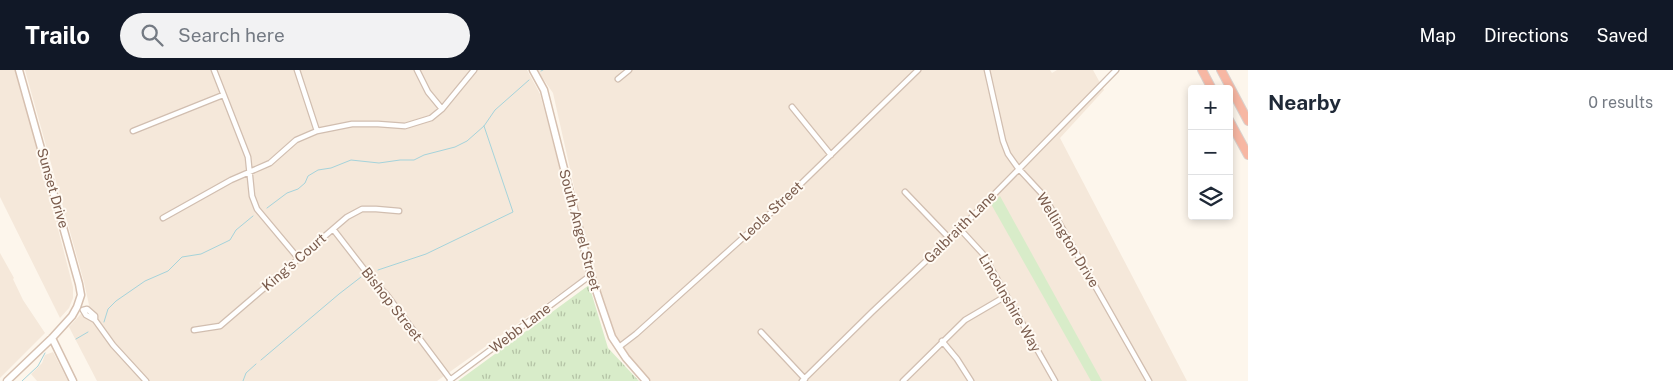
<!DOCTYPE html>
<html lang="en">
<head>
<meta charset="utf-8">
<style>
	body { margin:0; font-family:"Public Sans",sans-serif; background:#f2f2f3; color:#1f2937 }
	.controls { position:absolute; right:15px; top:15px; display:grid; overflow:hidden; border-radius:5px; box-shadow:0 2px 8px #0003 }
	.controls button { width:45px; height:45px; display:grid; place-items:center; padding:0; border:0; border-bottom:1px solid #e0e1e3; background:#fff; color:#1f2937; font:25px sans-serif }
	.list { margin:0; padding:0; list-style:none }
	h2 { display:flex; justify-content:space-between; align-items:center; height:65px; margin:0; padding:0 20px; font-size:21px }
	h2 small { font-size:16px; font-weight:400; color:#747a83 }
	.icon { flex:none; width:28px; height:28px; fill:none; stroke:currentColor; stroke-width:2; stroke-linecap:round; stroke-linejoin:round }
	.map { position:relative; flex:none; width:1248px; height:311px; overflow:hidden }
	header { display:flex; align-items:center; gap:30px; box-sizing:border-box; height:70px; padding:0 25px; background:#111827; color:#fff }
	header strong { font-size:24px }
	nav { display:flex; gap:28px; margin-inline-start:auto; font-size:18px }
	.search { width:350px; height:45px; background:#f2f2f3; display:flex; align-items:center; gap:12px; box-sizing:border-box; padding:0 18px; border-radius:28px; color:#747a83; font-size:19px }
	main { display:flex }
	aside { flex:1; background:#fff }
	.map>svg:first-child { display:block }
	.residential { fill:#f5e8da }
	.grass { fill:url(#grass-tufts) }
	.green { fill:#d8ecc9 }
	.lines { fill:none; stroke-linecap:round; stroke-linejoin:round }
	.stream { stroke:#a5d3da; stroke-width:1 }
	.street-casing { stroke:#d1beb0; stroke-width:7 }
	.secondary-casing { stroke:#d6c0b0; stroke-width:9 }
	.highway-casing { stroke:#dad1cd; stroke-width:10 }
	.street { stroke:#fff; stroke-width:4.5 }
	.secondary { stroke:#fff; stroke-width:6 }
	.highway { stroke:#f7b7a3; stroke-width:8 }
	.labels { text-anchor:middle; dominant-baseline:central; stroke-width:4; stroke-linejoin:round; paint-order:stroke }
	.street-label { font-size:14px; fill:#7a5c4d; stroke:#fffaf3 }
</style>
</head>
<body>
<header>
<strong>Trailo</strong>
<div class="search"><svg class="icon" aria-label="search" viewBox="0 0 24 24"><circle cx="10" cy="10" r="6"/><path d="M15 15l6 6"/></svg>Search here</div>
<nav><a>Map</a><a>Directions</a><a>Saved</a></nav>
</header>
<main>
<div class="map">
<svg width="1248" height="311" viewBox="0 0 1248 311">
	<defs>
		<pattern id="grass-tufts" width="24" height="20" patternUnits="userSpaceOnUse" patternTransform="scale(1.25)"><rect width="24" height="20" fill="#d8ecc9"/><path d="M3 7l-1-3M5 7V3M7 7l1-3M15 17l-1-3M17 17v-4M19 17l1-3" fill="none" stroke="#b4c2a5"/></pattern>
	</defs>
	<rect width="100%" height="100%" fill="#fdf6ec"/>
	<!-- residential -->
	<path class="residential" d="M0,0h17l56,217v11l-4,10 -9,10 -60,-121z
		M25,0h502l13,24 47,177 -1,4 -149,106h-340l-28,-54 20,-22 -5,-23z
		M537,0h513l2,3 5,-3h36l11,20 -44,48 127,243h-539l-29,-34 -19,-45 -47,-209z
		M0,183l14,25 -1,1 10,21 22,33 -45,45z
		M53,282l15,29h-31l-6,-7 11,-11 3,-8z"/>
	<!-- grass -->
	<path class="grass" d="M589,215l19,63 31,33h-181z"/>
	<!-- green -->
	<path class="green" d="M1000,126l102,185h-11l-100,-177z"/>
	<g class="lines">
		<!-- stream -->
		<path class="stream" d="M541,1l2,-1
			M267,138l20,-15 11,-4 7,-6 3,-7 10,-6 13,-2 20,-8 28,3 21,-3h14l10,-5 31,-8 12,-6 17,-15 11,-16 34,-30
			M378,200l48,-16 87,-42 -29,-86
			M104,252l4,-13 8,-8 29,-20 23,-10 14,-14 19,-3 29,-14 6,-10 17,-14
			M76,269l12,-7
			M261,290l78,-66 22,-17
			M22,311l16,-15 7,-13
			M243,311l3,-8 10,-9"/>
		<defs>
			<path id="street" d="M214,0l34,87 4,39 5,13 41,49
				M297,0l20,61
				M417,0l11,22 14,17
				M987,0l16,71 5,13 10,14 26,28 105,185
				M618,9l11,-9
				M792,37l39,48
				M133,61l90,-36
				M905,122l45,47
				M163,148l68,-38 39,-17 26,-23 21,-9 35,-7h26l27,2 26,-8 11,-9 32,-39
				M333,159l41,53 13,13 63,84
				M960,159l23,25 72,127
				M95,250l-9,-5 -3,-5 4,-1 8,7v4l18,25 33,36
				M194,260l26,-4 127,-109 15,-8h14l23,2
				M761,262l44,47
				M942,271l15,18 14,22
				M619,277l17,-13 139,-125 143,-139
				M450,310l141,-105
				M802,311l70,-69 88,-83 156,-159
				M903,311l62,-61 41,-24"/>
			<path id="secondary" d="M533,0l11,20 47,185 9,27 12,35 14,21 20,23
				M52,268l21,43
				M7,311l45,-43 20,-22 5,-9 4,-12 -2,-11 -60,-214"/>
			<path id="highway" d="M1202,0l10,19
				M1221,0l27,51
				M1229,50l19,35"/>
		</defs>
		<!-- street casing -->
		<use href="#street" class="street-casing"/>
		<!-- secondary casing -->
		<use href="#secondary" class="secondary-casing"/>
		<!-- highway casing -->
		<use href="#highway" class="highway-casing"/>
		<!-- street -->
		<use href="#street" class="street"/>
		<!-- secondary -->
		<use href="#secondary" class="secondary"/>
		<!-- highway -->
		<use href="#highway" class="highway"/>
	</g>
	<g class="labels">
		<!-- street labels -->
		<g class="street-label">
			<text transform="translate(53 118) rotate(74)">Sunset Drive</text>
			<text transform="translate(771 141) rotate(-43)">Leola Street</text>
			<text transform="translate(960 157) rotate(-45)">Galbraith Lane</text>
			<text transform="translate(580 160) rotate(75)">South Angel Street</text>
			<text transform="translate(1068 170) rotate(59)">Wellington Drive</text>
			<text transform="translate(294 192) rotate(-41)">King's Court</text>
			<text transform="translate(1010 233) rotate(60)">Lincolnshire Way</text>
			<text transform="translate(392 234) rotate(52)">Bishop Street</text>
			<text transform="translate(520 258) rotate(-37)">Webb Lane</text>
		</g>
	</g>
</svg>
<div class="controls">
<button>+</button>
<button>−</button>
<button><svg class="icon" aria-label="layers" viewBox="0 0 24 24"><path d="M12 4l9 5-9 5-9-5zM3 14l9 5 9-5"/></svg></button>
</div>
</div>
<aside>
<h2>Nearby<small>0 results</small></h2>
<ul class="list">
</ul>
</aside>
</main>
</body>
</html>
